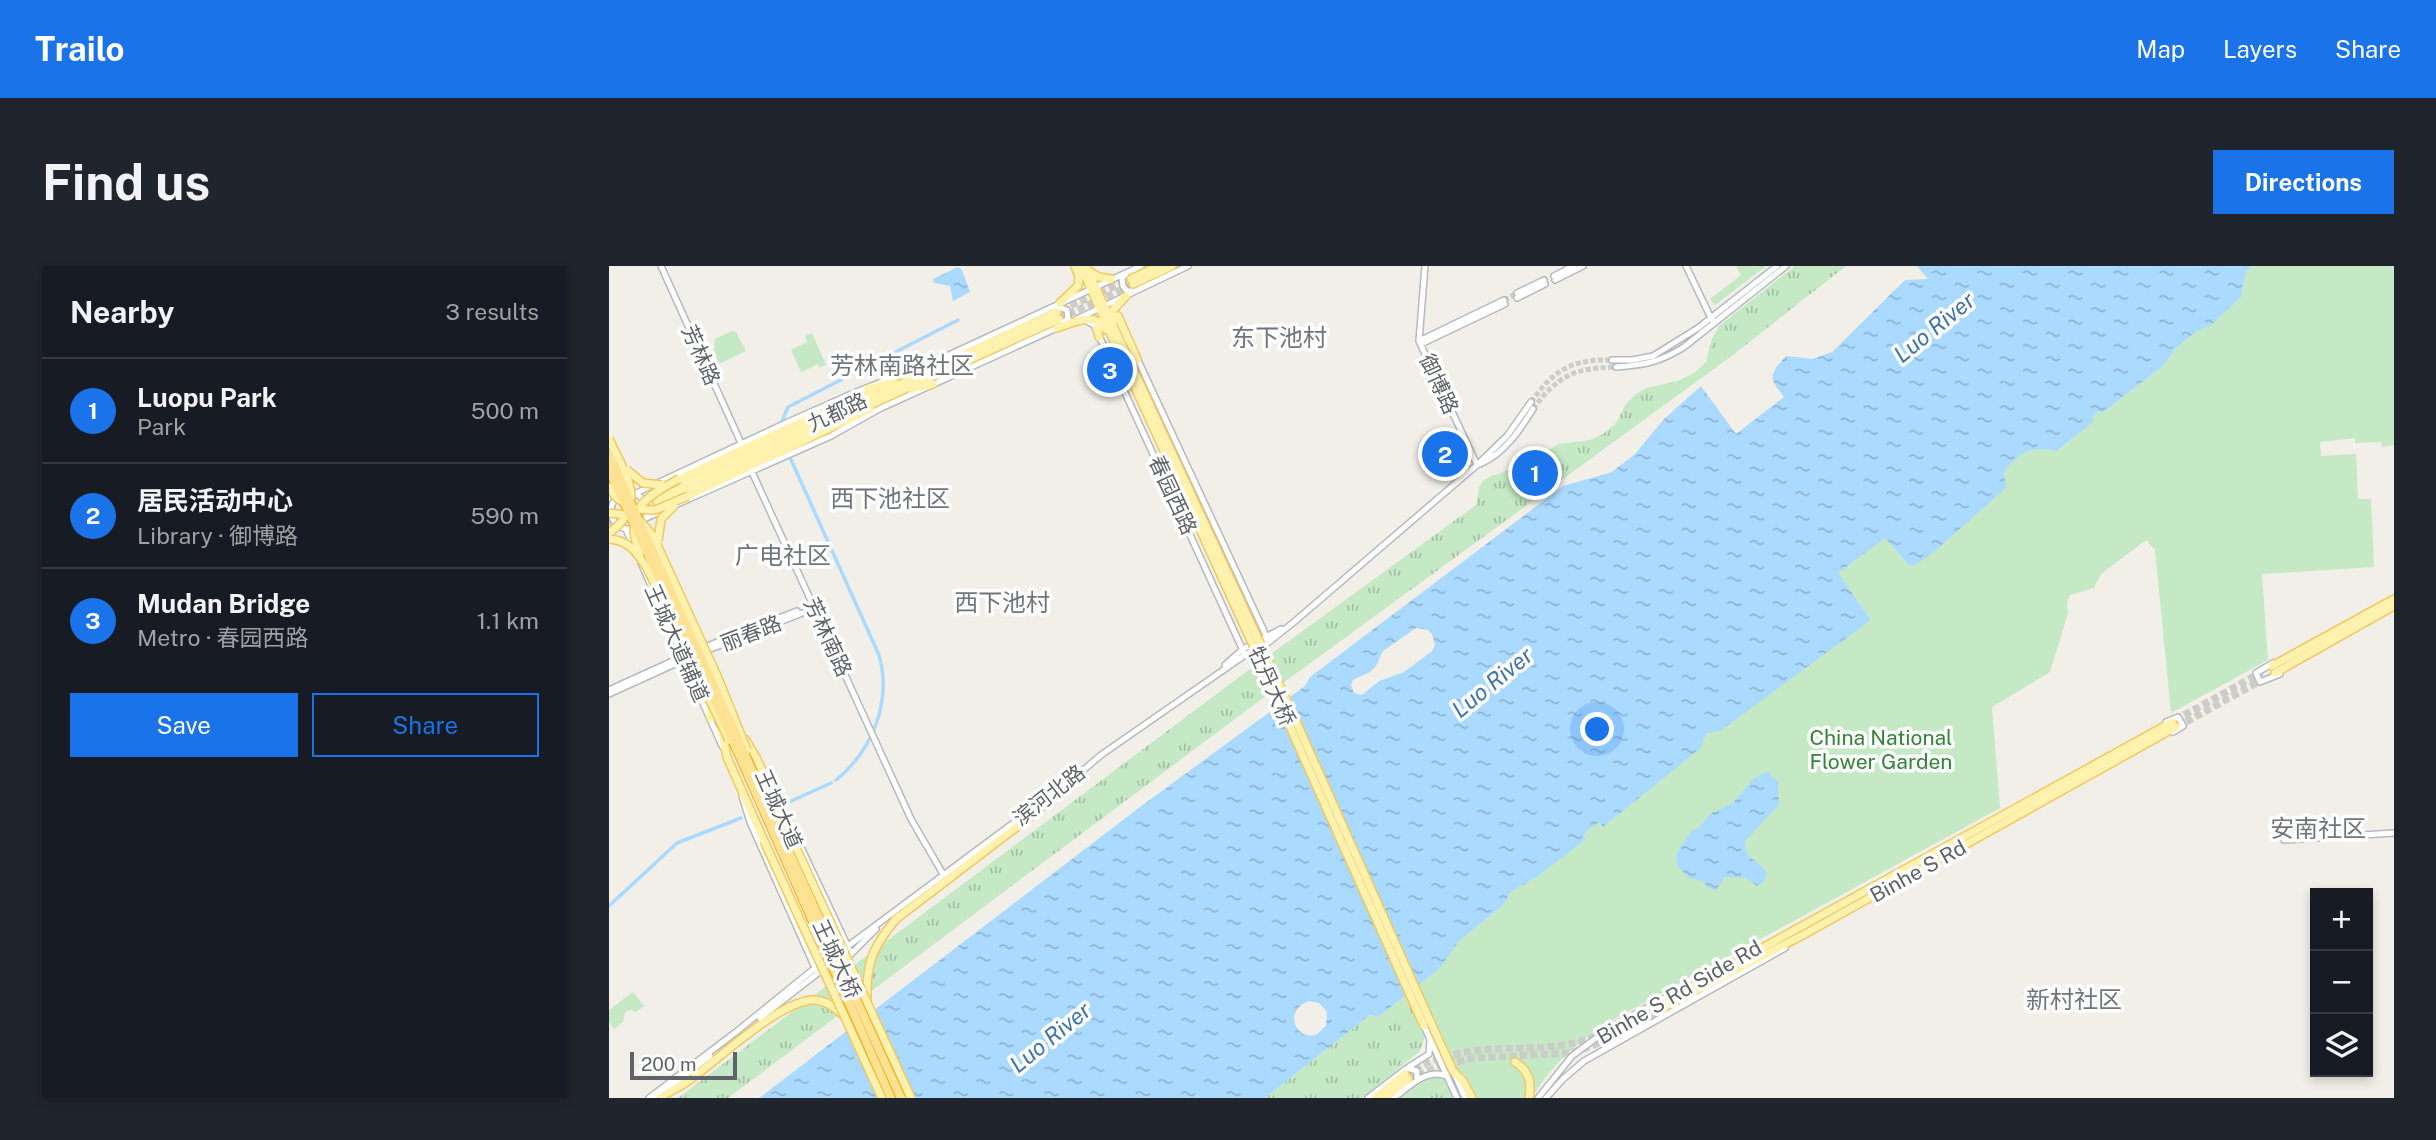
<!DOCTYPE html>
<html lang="en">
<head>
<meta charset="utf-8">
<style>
	body { margin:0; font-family:"Public Sans","Noto Sans SC",sans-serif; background:#20242c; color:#f1f3f6 }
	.controls { position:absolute; right:21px; bottom:21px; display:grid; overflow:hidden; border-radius:0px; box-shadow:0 4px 10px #0003 }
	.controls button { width:63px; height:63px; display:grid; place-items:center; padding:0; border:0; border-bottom:2px solid #363941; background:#171b24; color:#f1f3f6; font:35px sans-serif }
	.scale { position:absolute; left:21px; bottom:18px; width:107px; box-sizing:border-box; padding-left:7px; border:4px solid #5f6368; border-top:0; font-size:19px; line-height:24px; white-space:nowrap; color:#5f6368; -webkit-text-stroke:5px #fff; paint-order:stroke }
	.you { position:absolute; left:989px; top:464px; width:24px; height:24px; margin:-18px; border:5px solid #fff; border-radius:50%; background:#1a73e8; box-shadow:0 0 0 10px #1a73e833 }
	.badge { display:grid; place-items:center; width:46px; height:46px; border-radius:50%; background:#1a73e8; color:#fff; font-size:23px; font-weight:700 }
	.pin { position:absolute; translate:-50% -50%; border:4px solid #fff; box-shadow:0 2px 7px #0006 }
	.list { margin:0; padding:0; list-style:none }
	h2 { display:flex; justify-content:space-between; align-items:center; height:91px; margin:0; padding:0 28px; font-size:30px }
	h2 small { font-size:23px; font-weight:400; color:#9ea1a6 }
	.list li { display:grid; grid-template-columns:46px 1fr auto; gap:21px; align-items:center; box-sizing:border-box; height:105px; padding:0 28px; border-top:2px solid #363941 }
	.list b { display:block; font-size:26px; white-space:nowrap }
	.list p { margin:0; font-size:23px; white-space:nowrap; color:#9ea1a6 }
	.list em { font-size:23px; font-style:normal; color:#9ea1a6 }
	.actions { display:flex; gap:14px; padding:21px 28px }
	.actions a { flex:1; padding:16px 0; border:2px solid #1a73e8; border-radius:0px; text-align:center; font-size:24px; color:#1a73e8 }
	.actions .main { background:#1a73e8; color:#fff }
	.icon { flex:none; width:38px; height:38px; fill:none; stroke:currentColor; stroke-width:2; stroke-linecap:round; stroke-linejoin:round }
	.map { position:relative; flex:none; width:1785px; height:832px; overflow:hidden; border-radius:0px }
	header { display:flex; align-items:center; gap:42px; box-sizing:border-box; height:98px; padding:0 35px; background:#1a73e8; color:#fff }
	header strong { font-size:33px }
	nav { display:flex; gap:38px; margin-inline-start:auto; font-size:24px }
	.intro { display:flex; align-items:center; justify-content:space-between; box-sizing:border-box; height:168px; padding:0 42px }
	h1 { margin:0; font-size:49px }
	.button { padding:18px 32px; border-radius:0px; background:#1a73e8; color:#fff; font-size:24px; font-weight:700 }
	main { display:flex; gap:42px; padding:0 42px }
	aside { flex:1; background:#171b24; border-radius:0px; box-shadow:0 4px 10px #0003 }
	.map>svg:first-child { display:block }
	.green { fill:#c5e8c5 }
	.park { fill:url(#park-tufts) }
	.water { fill:url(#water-ripples); fill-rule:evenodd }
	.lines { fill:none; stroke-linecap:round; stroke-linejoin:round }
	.canal { stroke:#aadaff; stroke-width:3.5 }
	.secondary-tunnel { stroke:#ccccc8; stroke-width:5; stroke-dasharray:5 2.5; stroke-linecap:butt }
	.primary-tunnel { stroke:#ccccc8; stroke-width:7; stroke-dasharray:7 3.5; stroke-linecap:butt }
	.secondary-casing { stroke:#b6babf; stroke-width:8 }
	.primary-casing { stroke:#f2c960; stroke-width:10 }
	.secondary { stroke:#fff; stroke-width:5 }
	.primary { stroke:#fff2af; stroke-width:7 }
	.primary-bridge-casing { stroke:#f2c960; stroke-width:10; stroke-linecap:butt }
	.highway-bridge-casing { stroke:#f9ab00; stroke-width:10; stroke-linecap:butt }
	.primary-bridge { stroke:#fff2af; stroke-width:7 }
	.highway-bridge { stroke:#fde293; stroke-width:8 }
	.labels { text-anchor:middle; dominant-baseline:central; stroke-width:7; stroke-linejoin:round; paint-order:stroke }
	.street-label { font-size:21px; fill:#5f6368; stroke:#fff }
	.park-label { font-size:21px; fill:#348238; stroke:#fff }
	.water-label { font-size:23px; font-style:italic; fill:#4174aa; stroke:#fff }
	.quarter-label { font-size:24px; fill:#70757a; stroke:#fff }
</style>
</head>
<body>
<header>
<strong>Trailo</strong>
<nav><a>Map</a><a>Layers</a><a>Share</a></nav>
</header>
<div class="intro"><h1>Find us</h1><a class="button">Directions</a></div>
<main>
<aside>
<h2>Nearby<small>3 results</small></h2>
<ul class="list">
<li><span class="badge">1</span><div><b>Luopu Park</b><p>Park</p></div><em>500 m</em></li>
<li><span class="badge">2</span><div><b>居民活动中心</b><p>Library · 御博路</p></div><em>590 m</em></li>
<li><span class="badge">3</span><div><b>Mudan Bridge</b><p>Metro · 春园西路</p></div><em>1.1 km</em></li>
</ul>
<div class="actions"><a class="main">Save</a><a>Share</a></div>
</aside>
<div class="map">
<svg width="1785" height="832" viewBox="0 0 1785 832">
	<defs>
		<pattern id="park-tufts" width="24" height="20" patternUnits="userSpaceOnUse" patternTransform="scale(1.75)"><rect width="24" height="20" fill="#c5e8c5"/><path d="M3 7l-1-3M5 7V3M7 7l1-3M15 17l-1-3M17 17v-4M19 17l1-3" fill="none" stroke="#a3c0a4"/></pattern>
		<pattern id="water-ripples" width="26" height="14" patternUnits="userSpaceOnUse" patternTransform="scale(1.75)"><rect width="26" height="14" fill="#aadaff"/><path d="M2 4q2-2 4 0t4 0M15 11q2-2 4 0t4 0" fill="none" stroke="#8eb4d2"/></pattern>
	</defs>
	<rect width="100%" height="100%" fill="#f1efe8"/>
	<!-- green -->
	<path class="green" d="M1127,0h30l-51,39 -5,-6 31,-24z
		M1642,0h143v179l-12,2 -1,-5 -26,1v-5l-35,4 1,14 35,-2 2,45h13l3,68 -112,7 6,86 -97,53 -16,-163 -9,-10 -45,34 -7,14 -24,7 -3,8 1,10 -18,59 -58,35 8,101 -393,215c-31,21 -56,42 -75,75l-1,-23 -9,-12 -3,5 8,16 -2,14h-50l-9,-22 -9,-6 -39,-85 21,-17 20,-27 43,-35 10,-15 25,-14 49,-39 -4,-4 18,-13 3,6 105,-94 7,-3 156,-110 -34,-47 48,-36 44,19 76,-68 -1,-15c16,-22 26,-29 54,-22l36,-31 -3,-3 9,-6 2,2 60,-46 15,-20 19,-15 16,-9 29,-26 5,-25z
		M123,65l4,1 10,19 -27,13 -5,-13 1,-12z
		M203,67l14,32 -7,3 -1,-4 -17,8 -10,-22 16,-8 -2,-6z
		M24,726l11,14 -8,6 -5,-2 -6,2 -2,10 -9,7 -5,-7v-12z"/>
	<!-- park -->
	<path class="park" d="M1186,0h51l-113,89 -450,328 -12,-29 205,-149 3,-18 4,-6 8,-5 26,-9 42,-23 31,-4 13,-6 13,-11 10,-19 11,-11 10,-5 30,-7 17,-8 12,-11 6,-23 7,-13z
		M645,400l13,29 -405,303 -14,-28z
		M224,715l12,29 -117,88h-50z
		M796,729l20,42 -5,14 -58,47h-97l105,-83 8,2z
		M825,810c14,0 15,11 19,22h-54l13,-10z"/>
	<!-- water -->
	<path class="water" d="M1308,0h334l-5,6 -5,25 -29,27 -16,8 -19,15 -15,20 -60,46 -3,-2 -7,6 2,4 -37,30c-25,-6 -38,1 -53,22l2,15 -77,68 -16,10h-3l-25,-28 -47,35 33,47 -151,111 -12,2 -5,6 -1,8 -99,80 -4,-5 -16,12 3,5 -49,38 -25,14 -10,15 -43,35 -20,28 -61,48 -8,-2 -105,83h-506l377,-288 169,-124 5,-9 253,-191 49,-14 23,-18 29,-35 37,-33 35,48 48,-37c-16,-20 -15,-22 2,-41l26,3 20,-7 73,-72 23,-1zM807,362l12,2 4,4 3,11 -3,6 -28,21 -25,9 -17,14 -8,-2 -3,-8 2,-5 17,-8 6,-6 7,-15zM700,735l10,2 8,9 -1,14c-3,2 -5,6 -9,8 -19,9 -36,-23 -8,-33z
		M349,1l4,3 8,22 -17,9 -3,-15 -16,-3 -1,-4z
		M1158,505l11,11 1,23 -34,36c-2,18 14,19 22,31l-3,10 -7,4 -11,-8 -21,-1 -9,13 -9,-3 -4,-6 -14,-3 -11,-11 -2,-11 6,-12 9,-13 8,-3 12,-15 21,-9 21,-25z"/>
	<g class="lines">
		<!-- canal -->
		<path class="canal" d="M171,160l8,-19 170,-87
			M179,187l91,202c13,46 -6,95 -43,125
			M180,536l42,-19
			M0,640l68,-63 64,-25"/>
		<!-- secondary-tunnel -->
		<path class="secondary-tunnel" d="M895,34l13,-7
			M922,136c23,-32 40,-43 81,-42
			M924,143c25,-34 42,-41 83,-42"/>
		<!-- primary-tunnel -->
		<path class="primary-tunnel" d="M452,44l70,-31
			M450,53l74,-35
			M0,258l15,-7
			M1566,454l87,-48
			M1568,461l87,-48
			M1009,760l37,-19
			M796,808c27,-16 59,-24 90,-25 36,-2 69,1 103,-14
			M799,813l37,-15 31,-6 94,-5 22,-7 62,-33"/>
		<defs>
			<path id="secondary" d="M52,0l80,177
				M816,0l-6,75 58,124
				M1077,0l26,54
				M517,8l-4,4 1,8 4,5h5
				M945,10l19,-10
				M946,14l28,-14
				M908,27l27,-13
				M908,32l28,-14
				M446,40l12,4 1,8 -6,6
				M468,53l111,-53
				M478,55l7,4 151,330
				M810,75l85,-41
				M812,78l84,-40
				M527,90l133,286
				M1003,94h20l21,-4 45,-28 79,-62
				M1007,101c29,-2 44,-5 68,-20l102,-81
				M871,198c25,-11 39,-33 53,-55
				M143,206l159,347 32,55
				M2 245a18 18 0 1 1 36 0a18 18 0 1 1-36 0Z
				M25,228l154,-72 68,-30 80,-31 205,-95
				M37,252l185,-82 48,-27 180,-82
				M17,263l8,19
				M32,297l81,183
				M93,382l95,-37
				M94,386l112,-44
				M1664,397l-17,10 4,9 20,-8
				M616,399l18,-16 38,-20
				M0,424l77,-35
				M0,428l79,-36
				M1557,456l12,-5 5,9 -10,6
				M165,524l75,159
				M451,524l41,-35 144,-100 24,-13 25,-20 183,-157 30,-29 24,-34
				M133,530l8,26 66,148
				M1675,574l110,-7
				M231,686l203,-151
				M151,752l58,-45 33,-19 25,-25
				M815,760l33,72
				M798,802l10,3v9
				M846,809l10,23
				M40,832l87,-66 79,-64 17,-11
				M46,832l55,-42
				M759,832l39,-30 22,-14 1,-14
				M785,832c14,-11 33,-30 52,-22
				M929,832l34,-42 39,-29 67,-36
				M937,832l17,-19 21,-18 201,-113"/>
			<path id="primary" d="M472,0l36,82
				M477,0l36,79
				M480,5l10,6 12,2
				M522,13l28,-13
				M524,18l39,-18
				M451,37l18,-17 1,-9 -4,-11
				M503,53l1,-9 13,-14
				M504,60v-7l5,-3 19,43
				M448,62c17,-6 36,-16 49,0
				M490,71l-2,-9 4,-2 6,4
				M259,123l26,-7
				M303,123l21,-5
				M0,182l5,12
				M70,213l174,-81 20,-7
				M79,230l182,-87
				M46,231l402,-185
				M48,236l402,-183
				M69,367l1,15
				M1663,400l122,-67
				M1666,407l119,-67
				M101,435l1,17
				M112,462l6,29 37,84
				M136,473l11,18 32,73
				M258,734c-1,-37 5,-52 29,-81l139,-106 27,-25
				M1059,734l504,-278
				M1048,745l146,-76 373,-208
				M821,755l23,50 10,10 9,17
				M906,796c14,8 17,21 14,36
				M51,832c9,-6 19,-11 28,-17 30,-21 88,-77 123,-81 14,-1 23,7 33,16
				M766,832l30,-24
				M776,832l23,-19"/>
		</defs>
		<!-- secondary casing -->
		<use href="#secondary" class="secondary-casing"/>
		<!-- primary casing -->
		<use href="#primary" class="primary-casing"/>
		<!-- secondary -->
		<use href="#secondary" class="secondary"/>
		<!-- primary -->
		<use href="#primary" class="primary"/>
		<defs>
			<path id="primary-bridge" d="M513,79l164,354 144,322
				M508,82l162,354 145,324
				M0,173c16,34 40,66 0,94
				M18,204l16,13 19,2
				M0,221l6,9 10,8
				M26,243l20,1 33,-14
				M0,247l27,3 17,20 65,142 29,72
				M0,273c20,1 28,14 38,29l82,172
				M49,275l3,-22 13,-13
				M31,287c-18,-42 5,-56 39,-74
				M179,564l123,268
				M155,575l118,257"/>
			<path id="highway-bridge" d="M0,189l292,643
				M0,204l88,190 194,438"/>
		</defs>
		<!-- primary-bridge casing -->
		<use href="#primary-bridge" class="primary-bridge-casing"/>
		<!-- highway-bridge casing -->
		<use href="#highway-bridge" class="highway-bridge-casing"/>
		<!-- primary-bridge -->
		<use href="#primary-bridge" class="primary-bridge"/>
		<!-- highway-bridge -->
		<use href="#highway-bridge" class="highway-bridge"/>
	</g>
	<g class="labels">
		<!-- street labels -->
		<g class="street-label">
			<text transform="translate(92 89) rotate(66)">芳林路</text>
			<text transform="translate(830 118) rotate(65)">御博路</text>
			<text transform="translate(228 146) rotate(-25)">九都路</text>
			<text transform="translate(564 229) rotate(65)">春园西路</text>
			<text transform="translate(142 367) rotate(-21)">丽春路</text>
			<text transform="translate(219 371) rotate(65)">芳林南路</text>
			<text transform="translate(68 377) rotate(66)">王城大道辅道</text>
			<text transform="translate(663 420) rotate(66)">牡丹大桥</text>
			<text transform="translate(440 529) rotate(-38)">滨河北路</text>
			<text transform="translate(170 543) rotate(66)">王城大道</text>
			<text transform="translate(1309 605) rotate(-29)">Binhe S Rd</text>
			<text transform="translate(228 693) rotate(65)">王城大桥</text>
			<text transform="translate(1070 726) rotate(-30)">Binhe S Rd Side Rd</text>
		</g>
		<!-- park labels -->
		<g class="park-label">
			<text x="1272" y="471">China National<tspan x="1272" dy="24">Flower Garden</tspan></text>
		</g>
		<!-- water labels -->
		<g class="water-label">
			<text transform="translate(1325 61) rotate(-39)">Luo River</text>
			<text transform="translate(883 416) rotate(-39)">Luo River</text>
			<text transform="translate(441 771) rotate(-39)">Luo River</text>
		</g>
		<!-- quarter labels -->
		<g class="quarter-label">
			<text x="670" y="71">东下池村</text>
			<text x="293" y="99">芳林南路社区</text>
			<text x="281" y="232">西下池社区</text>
			<text x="174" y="289">广电社区</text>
			<text x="393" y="336">西下池村</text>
			<text x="1709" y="562">安南社区</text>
			<text x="1465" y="733">新村社区</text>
		</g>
	</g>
</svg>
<div class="controls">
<button>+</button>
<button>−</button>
<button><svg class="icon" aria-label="layers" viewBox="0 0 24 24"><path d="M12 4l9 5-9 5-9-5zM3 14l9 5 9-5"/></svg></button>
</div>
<div class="scale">200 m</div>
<div class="you"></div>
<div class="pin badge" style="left:926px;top:207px">1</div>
<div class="pin badge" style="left:836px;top:188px">2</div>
<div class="pin badge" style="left:501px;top:104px">3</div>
</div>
</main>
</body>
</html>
